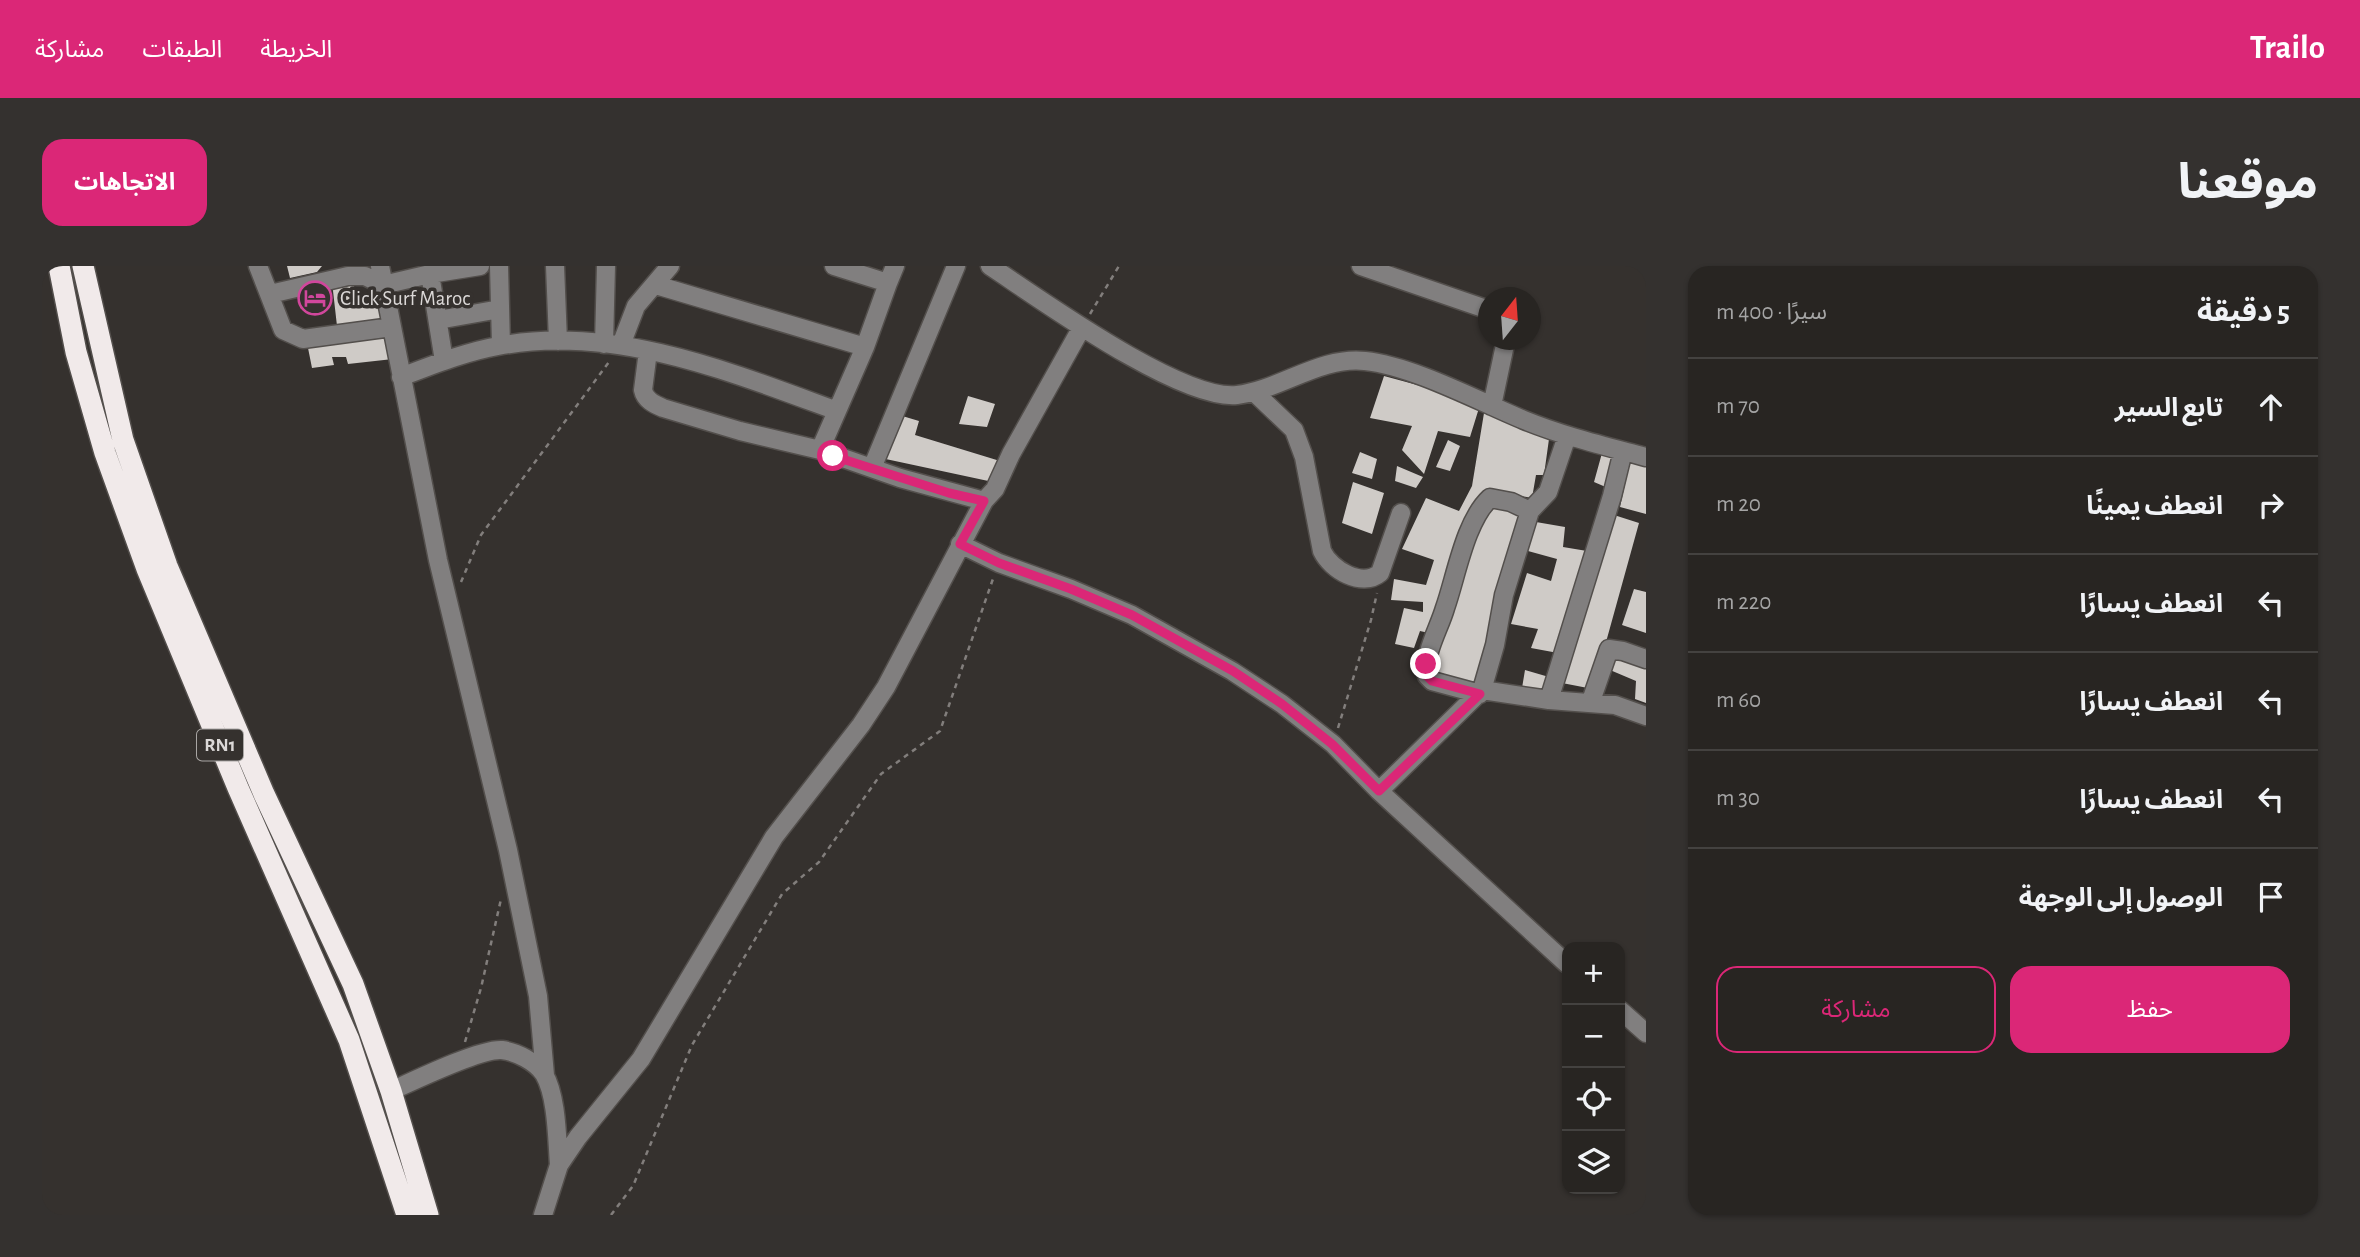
<!DOCTYPE html>
<html lang="ar">
<head>
<meta charset="utf-8">
<style>
	body { margin:0; font-family:"Alegreya Sans","Noto Sans Arabic",sans-serif; background:#34312f; color:#f1f3f6; direction:rtl }
	.controls { position:absolute; right:21px; bottom:21px; display:grid; overflow:hidden; border-radius:14px; box-shadow:0 2px 5px #0004 }
	.controls button { width:63px; height:63px; display:grid; place-items:center; padding:0; border:0; border-bottom:2px solid #444240; background:#282522; color:#f1f3f6; font:35px sans-serif }
	.compass { position:absolute; left:1436px; top:21px; width:63px; height:63px; border-radius:50%; background:#282522; box-shadow:0 2px 5px #0004; rotate:17deg }
	.stop { position:absolute; width:21px; height:21px; margin:-16px; border:5px solid #db2777; border-radius:50%; background:#fff }
	.stop.end { background:#db2777; border-color:#fff; box-shadow:0 2px 7px #0008 }
	.list { margin:0; padding:0; list-style:none }
	h2 { display:flex; justify-content:space-between; align-items:center; height:91px; margin:0; padding:0 28px; font-size:30px }
	h2 small { font-size:23px; font-weight:400; color:#a5a5a5 }
	.list li { display:grid; grid-template-columns:46px 1fr auto; gap:21px; align-items:center; box-sizing:border-box; height:98px; padding:0 28px; border-top:2px solid #444240 }
	.list b { display:block; font-size:26px; white-space:nowrap }
	.list em { font-size:23px; font-style:normal; color:#a5a5a5 }
	.actions { display:flex; gap:14px; padding:21px 28px }
	.actions a { flex:1; padding:16px 0; border:2px solid #db2777; border-radius:21px; text-align:center; font-size:24px; color:#db2777 }
	.actions .main { background:#db2777; color:#fff }
	.icon { flex:none; width:38px; height:38px; fill:none; stroke:currentColor; stroke-width:2; stroke-linecap:round; stroke-linejoin:round }
	.map { position:relative; flex:none; width:1604px; height:949px; overflow:hidden; direction:ltr; border-radius:21px }
	header { display:flex; align-items:center; gap:42px; box-sizing:border-box; height:98px; padding:0 35px; background:#db2777; color:#fff }
	header strong { font-size:33px }
	nav { display:flex; gap:38px; margin-inline-start:auto; font-size:24px }
	.intro { display:flex; align-items:center; justify-content:space-between; box-sizing:border-box; height:168px; padding:0 42px }
	h1 { margin:0; font-size:49px }
	.button { padding:18px 32px; border-radius:21px; background:#db2777; color:#fff; font-size:24px; font-weight:700 }
	main { display:flex; gap:42px; padding:0 42px }
	aside { flex:1; background:#282522; border-radius:21px; box-shadow:0 2px 5px #0004 }
	.map>svg:first-child { display:block }
	.building { fill:#cfcbc7 }
	.lines { fill:none; stroke-linecap:round; stroke-linejoin:round }
	.minor-casing { stroke:#534f4c; stroke-width:21 }
	.highway-casing { stroke:#534f4c; stroke-width:24 }
	.path { stroke:#827e7c; stroke-width:2.5; stroke-dasharray:5 5; stroke-linecap:butt }
	.minor { stroke:#817f7f; stroke-width:18 }
	.highway { stroke:#f1eaea; stroke-width:21 }
	.route { stroke:#db2777; stroke-width:9 }
	.labels { text-anchor:middle; dominant-baseline:central; stroke-width:7; stroke-linejoin:round; paint-order:stroke }
	.shield { fill:#35312e; stroke:#a9a6a4; stroke-width:2 }
	.shield-label { font-size:19px; font-weight:bold; fill:#dbd8d7 }
	.poi-label { font-size:21px; fill:#dbd8d7; stroke:#35312e; text-anchor:start }
</style>
</head>
<body>
<header>
<strong>Trailo</strong>
<nav><a>الخريطة</a><a>الطبقات</a><a>مشاركة</a></nav>
</header>
<div class="intro"><h1>موقعنا</h1><a class="button">الاتجاهات</a></div>
<main>
<aside>
<h2>5 دقيقة<small>سيرًا · 400 m</small></h2>
<ul class="list">
<li><svg class="icon" aria-label="ahead" viewBox="0 0 24 24"><path d="M12 20V5M6 11l6-6 6 6"/></svg><div><b>تابع السير</b></div><em>70 m</em></li>
<li><svg class="icon" aria-label="right" viewBox="0 0 24 24"><path d="M7 20v-9h11M14 6l5 5-5 5"/></svg><div><b>انعطف يمينًا</b></div><em>20 m</em></li>
<li><svg class="icon" aria-label="left" viewBox="0 0 24 24"><path d="M17 20v-9H6M10 6l-5 5 5 5"/></svg><div><b>انعطف يسارًا</b></div><em>220 m</em></li>
<li><svg class="icon" aria-label="left" viewBox="0 0 24 24"><path d="M17 20v-9H6M10 6l-5 5 5 5"/></svg><div><b>انعطف يسارًا</b></div><em>60 m</em></li>
<li><svg class="icon" aria-label="left" viewBox="0 0 24 24"><path d="M17 20v-9H6M10 6l-5 5 5 5"/></svg><div><b>انعطف يسارًا</b></div><em>30 m</em></li>
<li><svg class="icon" aria-label="arrive" viewBox="0 0 24 24"><path d="M6 21V4h12l-3 4 3 4H6"/></svg><div><b>الوصول إلى الوجهة</b></div></li>
</ul>
<div class="actions"><a class="main">حفظ</a><a>مشاركة</a></div>
</aside>
<div class="map">
<svg width="1604" height="949" viewBox="0 0 1604 949">
	<rect width="100%" height="100%" fill="#35312e"/>
	<!-- building -->
	<path class="building" d="M245,0h35l-5,6 -27,6z
		M310,11l6,26 19,-4 6,25 -46,2 -5,-44z
		M283,20l3,24h-9l-4,-6 -14,5 -5,-18z
		M347,70l4,23 -45,5 -2,-7h-14l2,8 -22,3 -4,-20 16,-2v-8l11,-1 4,7z
		M1342,110l89,24 6,8 -9,29 -32,-6 -14,43 -22,-24 10,-24 -42,-8z
		M926,130l27,8 -8,23 -28,-3z
		M1442,147l58,19 7,7 -5,36h-8l-4,23 -43,-8 -56,144 -13,-3 -6,17 -19,-4 9,-36 19,4v-10l-32,-2 3,-21 32,6 8,-25 -32,-11 24,-51 33,13 13,-25z
		M857,149l20,6 -4,14 85,26 -7,21 -112,-24z
		M1406,174l12,6 -10,25 -14,-4z
		M1318,186l17,7 -5,20 -20,-6z
		M1560,187l12,4 -6,31 -14,-6z
		M1589,191l15,3v54l-26,-7z
		M1355,200l26,11 -7,11 -21,-7z
		M1311,216l31,11 -12,41 -30,-11z
		M1447,237l34,10 -45,173 -46,-16 41,-129z
		M1572,249l25,8 -46,166 -31,-6z
		M1494,256l29,5 -2,20 24,4 -29,102 -27,-5 7,-19 -27,-5 16,-51 24,8 6,-22 -29,-8z
		M1592,323l12,3v41l-24,-8z
		M1573,389l31,9v39l-11,-4 1,-18 -26,-11z
		M1483,404l24,7 -5,17 -22,-6z"/>
	<g class="lines">
		<defs>
			<path id="minor" d="M216,0l25,64 20,9 89,-12
				M338,0l58,294 70,290 30,146 7,79
				M457,0l2,79
				M513,0l3,75
				M792,0l54,17 -23,64
				M948,0c50,33 191,135 247,129 43,-5 83,-39 128,-34 48,5 113,40 159,59 39,16 81,26 122,37
				M1319,0l128,44
				M388,8l50,-8
				M846,17l7,-17
				M228,28l78,-18h17l18,9 47,-11 14,87
				M396,54l62,-11
				M562,78l2,-78
				M579,79l15,-39 34,-40
				M606,85l-5,39c2,10 11,14 20,18l77,23 80,19 45,-103 -209,-62
				M359,111c32,-12 64,-25 97,-31 115,-22 233,26 339,65
				M1212,126l40,38 10,27 18,94c9,19 40,37 58,22l21,-60
				M1450,140l14,-66
				M778,184l80,28 84,23 11,-12 16,-35 71,-127
				M830,202l84,-202
				M918,278l39,19 72,26 61,26 100,56 50,33 51,40 46,47 103,-101 13,-45 9,-50 26,-84 18,-19 19,-56
				M1440,424l67,10 63,-204 11,-45
				M1438,428l-48,-13 -5,-5c-4,-22 12,-47 18,-68 11,-31 20,-87 45,-110l21,4 19,9
				M1507,434l66,5 31,11
				M1549,435l18,-52 14,2 23,8
				M1337,525l188,173
				M1578,744l26,23
				M349,825c22,-10 90,-43 111,-41 15,2 34,12 42,24 13,22 13,65 15,91
				M501,949l16,-50 19,-28 63,-78 133,-222 87,-112 25,-38 98,-186"/>
			<path id="highway" d="M17,0l17,86 29,101 42,116 91,219 111,252 58,175
				M41,0l40,174 44,126 97,228 89,190 38,107 37,124"/>
		</defs>
		<!-- minor casing -->
		<use href="#minor" class="minor-casing"/>
		<!-- highway casing -->
		<use href="#highway" class="highway-casing"/>
		<!-- path -->
		<path class="path" d="M1048,48l29,-48
			M419,316l20,-47 128,-173
			M1296,462l33,-108 6,-27
			M423,776l16,-54 20,-89
			M569,949l22,-29 59,-141 90,-151 37,-32 62,-88 59,-43 54,-155"/>
		<!-- minor -->
		<use href="#minor" class="minor"/>
		<!-- highway -->
		<use href="#highway" class="highway"/>
	</g>
	<g class="lines">
		<!-- route -->
		<path class="route" d="M791,190l116,37 35,8 -24,43 39,19 72,26 61,26 101,56 49,33 50,40 47,47 101,-97 -48,-13 -5,-5 -1,-12"/>
	</g>
	<!-- icons -->
	<defs>
		<symbol id="hotel-ring" viewBox="-11 -11 22 22"><circle r="9.5" fill="#35312e" stroke="#d1479c" stroke-width="1.5"/><path d="M-6-4.5h1.5V1H6V5H4.5V3h-9V5H-6ZM-4 0a1.8 1.8 0 1 1 3.6 0ZM.5 0V-2.5h3Q6-2.5 6 0Z" fill="#d1479c"/></symbol>
	</defs>
	<g fill-rule="evenodd">
		<use href="#hotel-ring" x="254" y="13" width="38" height="38"/>
	</g>
	<g class="labels">
		<!-- shield labels -->
		<rect class="shield" x="155" y="463.5" width="46" height="31" rx="5"/>
		<g class="shield-label">
			<text x="178" y="479">RN1</text>
		</g>
		<!-- poi labels -->
		<g class="poi-label">
			<text x="298" y="32">Click Surf Maroc</text>
		</g>
	</g>
</svg>
<div class="controls">
<button>+</button>
<button>−</button>
<button><svg class="icon" aria-label="locate" viewBox="0 0 24 24"><circle cx="12" cy="12" r="6"/><path d="M12 2v4M12 18v4M2 12h4M18 12h4"/></svg></button>
<button><svg class="icon" aria-label="layers" viewBox="0 0 24 24"><path d="M12 4l9 5-9 5-9-5zM3 14l9 5 9-5"/></svg></button>
</div>
<svg class="compass" viewBox="-18 -18 36 36"><path d="M0-13l5 13h-10z" fill="#e53935"/><path d="M0 13l5-13h-10z" fill="#a5a5a5"/></svg>
<div class="stop" style="left:791px;top:190px"></div>
<div class="stop end" style="left:1384px;top:398px"></div>
</div>
</main>
</body>
</html>
